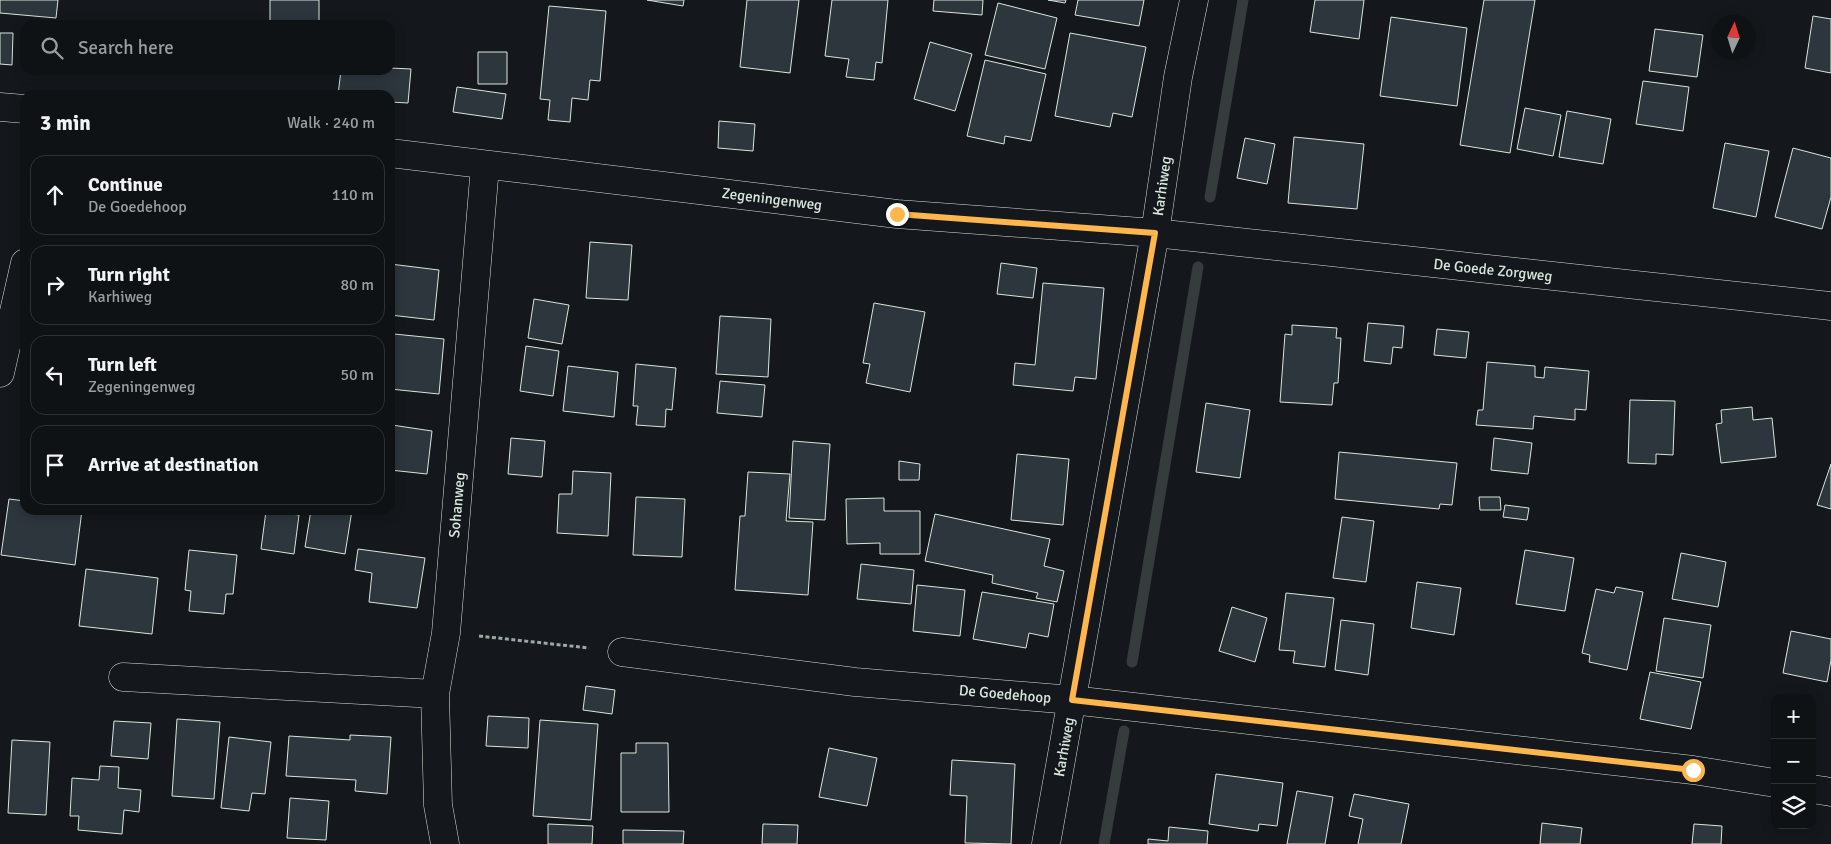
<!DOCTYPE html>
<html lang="en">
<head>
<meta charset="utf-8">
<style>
	body { margin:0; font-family:Signika,sans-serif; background:#1d2022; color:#f1f3f6 }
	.controls { position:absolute; right:15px; bottom:15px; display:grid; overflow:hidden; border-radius:10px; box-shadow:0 2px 12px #0003 }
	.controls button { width:45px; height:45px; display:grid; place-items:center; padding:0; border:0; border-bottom:1px solid #2f3234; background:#0f1215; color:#f1f3f6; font:25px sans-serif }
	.compass { position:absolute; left:1711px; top:15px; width:45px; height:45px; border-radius:50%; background:#0f1215; box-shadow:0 2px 12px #0003; rotate:4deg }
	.stop { position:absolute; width:15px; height:15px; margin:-11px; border:4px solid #ffb74d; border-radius:50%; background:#fff }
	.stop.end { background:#ffb74d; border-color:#fff; box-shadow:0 1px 5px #0008 }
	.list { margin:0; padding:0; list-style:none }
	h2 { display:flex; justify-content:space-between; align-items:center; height:65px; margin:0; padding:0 20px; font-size:21px }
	h2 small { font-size:16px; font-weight:400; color:#9b9ea0 }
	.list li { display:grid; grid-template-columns:32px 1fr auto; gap:15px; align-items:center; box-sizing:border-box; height:80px; margin:0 10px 10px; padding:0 10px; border:1px solid #2f3234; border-radius:15px }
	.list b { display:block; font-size:19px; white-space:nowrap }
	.list p { margin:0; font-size:16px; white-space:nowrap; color:#9b9ea0 }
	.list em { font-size:16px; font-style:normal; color:#9b9ea0 }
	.icon { flex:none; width:28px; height:28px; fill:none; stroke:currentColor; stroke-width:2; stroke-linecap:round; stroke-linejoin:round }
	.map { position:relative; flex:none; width:1831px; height:844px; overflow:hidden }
	.search { position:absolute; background:#0f1215; box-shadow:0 2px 12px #0003; left:20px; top:20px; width:375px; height:55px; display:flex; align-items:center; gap:12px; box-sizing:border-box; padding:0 18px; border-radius:15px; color:#9b9ea0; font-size:19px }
	.panel { position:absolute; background:#0f1215; box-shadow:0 2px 12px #0003; left:20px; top:90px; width:375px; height:425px; border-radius:15px }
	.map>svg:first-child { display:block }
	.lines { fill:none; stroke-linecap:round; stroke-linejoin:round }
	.stream { stroke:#363b3e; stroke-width:11 }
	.building { fill:#2c363c; stroke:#d8e6dc }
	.minor-casing { stroke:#d8e6dc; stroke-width:29 }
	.path { stroke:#9da8a2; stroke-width:3; stroke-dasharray:4 2.5; stroke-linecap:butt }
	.minor { stroke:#14181c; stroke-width:28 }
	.route { stroke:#ffb74d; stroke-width:6 }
	.labels { text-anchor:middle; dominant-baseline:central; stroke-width:4; stroke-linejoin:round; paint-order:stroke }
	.street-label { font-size:15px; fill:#d8e6dc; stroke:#14181c }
</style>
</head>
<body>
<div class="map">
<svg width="1831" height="844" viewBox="0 0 1831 844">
	<rect width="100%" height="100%" fill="#14181c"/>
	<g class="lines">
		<!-- stream -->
		<path class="stream" d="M1210,197l33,-197
			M1132,662l66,-395
			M1104,844l20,-113"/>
	</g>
	<!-- building -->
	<path class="building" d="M0,0h58l-2,18 -56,-5z
		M270,0h49v23h7v2h-56z
		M647,0h37l-1,6z
		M747,0h52l-9,73 -50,-6z
		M832,0h56l-6,63 -6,-1 -2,18 -28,-3 3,-18 -24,-3z
		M934,0h49l-1,15 -49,-4z
		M1048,0h18l-1,3z
		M1078,0h66l-5,26 -64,-11z
		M1315,0h49l-5,39 -49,-7z
		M1484,0h51l-25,153 -50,-8z
		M998,3l59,15 -12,51 -60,-14z
		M549,6l57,5 -6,70 -10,-1 -2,20 -16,-2 -2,24 -22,-2 2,-20 -10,-1z
		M1813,16l18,3v54l-26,-5z
		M1391,17l76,11 -10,78 -77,-10z
		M1655,29l48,6 -6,42 -48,-6z
		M0,33h13l-1,32 -12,-1z
		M1070,33l76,14 -14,70 -19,-4 -3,14 -55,-11z
		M930,42l42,12 -17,57 -41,-12z
		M478,52h29v32h-29z
		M985,60l61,14 -15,67 -26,-5 -1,8 -37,-8z
		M390,68l21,1 -3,34 -18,-1v-7h-52l3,-25h49z
		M1643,81l46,6 -6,44 -47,-7z
		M457,87l49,7 -4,25 -49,-7z
		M1525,108l36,7 -8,41 -36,-7z
		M1567,111l44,8 -8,45 -44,-7z
		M719,121l36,3 -2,27 -35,-3z
		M1294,137l70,7 -7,65 -69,-6z
		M1245,138l30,6 -8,40 -30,-6z
		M1725,143l44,8 -13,66 -43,-9z
		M1793,148l38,10v39l-9,32 -47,-12z
		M590,242l42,3 -4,55 -42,-2z
		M1001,263l36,5 -4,30 -36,-4z
		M390,264l49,6 -5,50 -44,-5z
		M1043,283l61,5 -8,91 -21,-2 -2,14 -60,-6 2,-22 20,2z
		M534,299l35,6 -7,39 -34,-6z
		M874,303l51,9 -15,80 -44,-9 4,-19 -7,-1z
		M720,316l51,3 -3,58 -52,-3z
		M1368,323l36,3 -2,22 -9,-1 -2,17 -27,-3z
		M1292,325l45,3 -1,10h5l-3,45h-4l-2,22 -52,-3 5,-68 7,1z
		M1437,329l32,3 -3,26 -32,-3z
		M394,334l50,5 -5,55 -49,-5v-24z
		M526,346l33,5 -6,45 -33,-5z
		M1487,362l48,4v11l9,1 1,-11 44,4 -3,39 -11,-1v11l-41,-4 -1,13 -57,-4 2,-15h5z
		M636,364l40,4 -4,42 -6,-1 -1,18 -29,-2 2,-19h-5z
		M568,366l50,6 -4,45 -51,-6z
		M720,381l45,4 -3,32 -45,-4z
		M1630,400l45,1 -2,54 -17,-1v10l-28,-1z
		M1206,403l44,7 -10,68 -44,-6z
		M1752,407l1,13 19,-2 4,39 -55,6 -5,-39 6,-1 -1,-13z
		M392,425l40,6 -5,43 -37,-4z
		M25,427v16l-3,-1z
		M511,438l34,3 -3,36 -34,-3z
		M1494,438l38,5 -4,31 -37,-4z
		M793,441l37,3 -5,76 -36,-2z
		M1339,452l118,11 -5,42 -12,-1 -1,5 -104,-10z
		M1017,454l52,5 -6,66 -52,-5z
		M899,461l21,3 -1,16h-20z
		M1831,464v45l-14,-4z
		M573,471l38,2 -3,63 -51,-3 2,-39h13z
		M748,472l42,2 -4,47 27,1 -5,73 -73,-5 5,-74h5z
		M636,497l49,2 -3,58 -49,-2z
		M1479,497h21l1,13h-21z
		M884,498v13h36v43h-40v-11l-33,1 -1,-45z
		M9,499l16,2v9h57l-7,55 -74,-10z
		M1505,505l24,3 -2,12 -24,-3z
		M311,510h41l-7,44 -40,-7z
		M266,511l33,4 -5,39 -33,-5z
		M935,514l115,25 -6,27 20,5 -7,31 -21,-4 2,-5 -46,-10 1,-8 -68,-14z
		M1342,517l32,4 -8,61 -33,-4z
		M358,549l67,9 -8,50 -48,-6 3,-29 -17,-3z
		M189,550l48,5 -4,39h-7l-2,20 -35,-3 2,-20 -6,-1z
		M1525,550l49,8 -9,53 -49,-7z
		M1681,553l45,9 -8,45 -46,-8z
		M861,564l53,6 -3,34 -54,-5z
		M86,569l72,9 -6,56 -73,-8z
		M1417,582l44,6 -7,47 -43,-7z
		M917,585l48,5 -5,46 -47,-5z
		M1616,587l27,5 -16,78 -38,-8 1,-7 -8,-2 14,-64 18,4z
		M982,592l72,12 -6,33 -19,-4 -3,15 -53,-9z
		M1286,593l48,5 -9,69 -32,-4 2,-12 -16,-1z
		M1232,607l35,11 -12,44 -36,-11z
		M1664,618l47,7 -8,53 -47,-7z
		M1341,620l33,4 -6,51 -33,-5z
		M1791,631l40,8v21l-4,22 -44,-9z
		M1650,672l51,10 -10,47 -51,-10z
		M586,686l29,4 -3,24 -29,-4z
		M488,716l41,2 -1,30 -42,-2z
		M177,719l43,3 -6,77 -42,-3z
		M540,720l58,4 -7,96 -58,-4z
		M114,721l37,2 -3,36 -37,-3z
		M350,735l41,2 -4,57 -32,-3 1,-11 -70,-4 3,-40 61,4z
		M229,737l42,5 -6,52 -13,-1 -3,18 -28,-3z
		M12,740l38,2 -4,73 -38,-2z
		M636,743h32l1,69h-48v-59h15z
		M829,748l48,10 -10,48 -48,-9z
		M952,760l63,4 -4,80 -46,-1 2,-47 -17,-1z
		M100,766l19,1 -1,21 23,2 -2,22 -15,-2 -2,24 -44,-4 1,-14h-9l2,-38 27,2z
		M1216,774l67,9 -6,43 -18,-2 -1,7 -49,-7z
		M1297,791l36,6 -8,47h-38z
		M1354,794l55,10 -8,40h-43l5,-25 -14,-3z
		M290,798l39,3 -3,39 -39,-2z
		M1542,823l40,5 -2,16h-40z
		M548,824l45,2 -1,18h-44z
		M763,824l35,1 -1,19h-35z
		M1694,824l28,2 -1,18h-29z
		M1169,827l39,4 -1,13h-59v-5l20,2z
		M623,830l61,1 -1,13h-60z"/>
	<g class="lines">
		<defs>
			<path id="minor" d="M0,107l25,2
				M390,153l507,61 258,19 676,73
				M0,373l25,-110
				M622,652l233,30 217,18 621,70 82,13
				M123,677l312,17
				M1812,789l19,3
				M445,844l-7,-39 -3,-111 11,-61 39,-467
				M1046,844l109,-611 23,-156 16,-77"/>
		</defs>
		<!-- minor casing -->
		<use href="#minor" class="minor-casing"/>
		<!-- path -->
		<path class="path" d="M479,636l110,12"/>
		<!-- minor -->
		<use href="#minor" class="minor"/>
	</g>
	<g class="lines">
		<!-- route -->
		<path class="route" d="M897,214l258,19 -83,467 621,70"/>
	</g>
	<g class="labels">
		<!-- street labels -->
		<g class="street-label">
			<text transform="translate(1162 186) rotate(-82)">Karhiweg</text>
			<text transform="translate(772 199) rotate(7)">Zegeningenweg</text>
			<text transform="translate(1493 270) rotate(6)">De Goede Zorgweg</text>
			<text transform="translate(457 505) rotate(-85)">Sohanweg</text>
			<text transform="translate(1005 694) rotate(5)">De Goedehoop</text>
			<text transform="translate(1064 747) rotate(-80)">Karhiweg</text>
		</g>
	</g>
</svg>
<div class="controls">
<button>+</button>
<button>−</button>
<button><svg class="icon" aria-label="layers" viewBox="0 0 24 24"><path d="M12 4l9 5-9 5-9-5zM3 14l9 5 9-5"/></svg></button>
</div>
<svg class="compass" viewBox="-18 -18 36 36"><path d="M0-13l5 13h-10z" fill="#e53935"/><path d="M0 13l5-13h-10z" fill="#9b9ea0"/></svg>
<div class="stop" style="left:1693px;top:770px"></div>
<div class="stop end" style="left:897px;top:214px"></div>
<div class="search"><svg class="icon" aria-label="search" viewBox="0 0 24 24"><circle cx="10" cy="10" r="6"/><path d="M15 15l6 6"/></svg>Search here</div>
<section class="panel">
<h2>3 min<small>Walk · 240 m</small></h2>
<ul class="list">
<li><svg class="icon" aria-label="ahead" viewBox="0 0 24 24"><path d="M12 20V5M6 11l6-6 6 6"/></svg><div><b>Continue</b><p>De Goedehoop</p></div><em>110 m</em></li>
<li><svg class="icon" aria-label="right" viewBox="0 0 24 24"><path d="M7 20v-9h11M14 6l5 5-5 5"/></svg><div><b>Turn right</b><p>Karhiweg</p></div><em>80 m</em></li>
<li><svg class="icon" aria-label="left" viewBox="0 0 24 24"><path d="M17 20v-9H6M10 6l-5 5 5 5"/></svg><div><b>Turn left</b><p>Zegeningenweg</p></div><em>50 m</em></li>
<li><svg class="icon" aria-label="arrive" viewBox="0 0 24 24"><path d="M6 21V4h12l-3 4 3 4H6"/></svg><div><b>Arrive at destination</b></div></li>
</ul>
</section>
</div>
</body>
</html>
